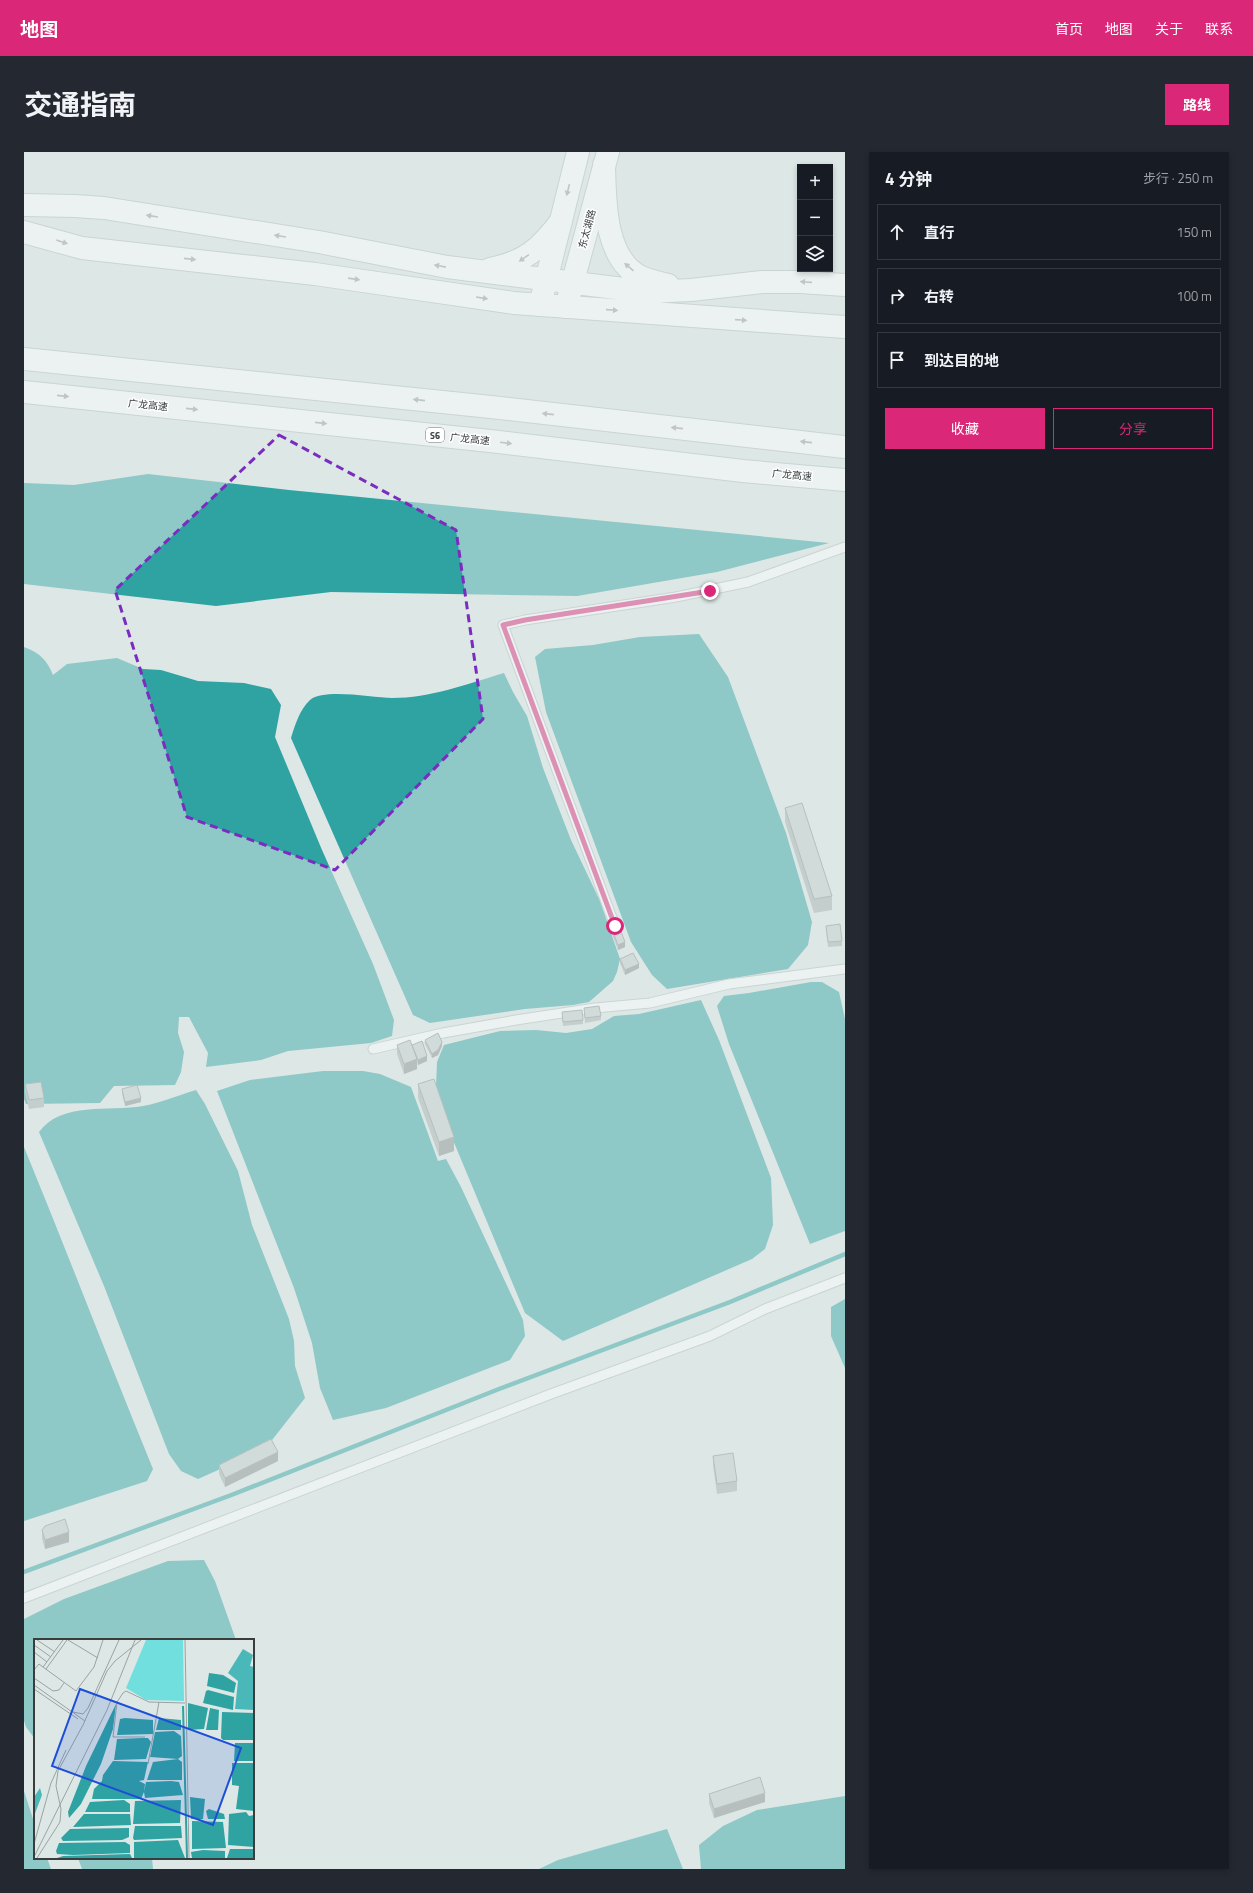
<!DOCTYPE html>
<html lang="zh">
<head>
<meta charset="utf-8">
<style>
	body { margin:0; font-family:"Titillium Web","Noto Sans SC",sans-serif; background:#242831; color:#f1f3f6 }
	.controls { position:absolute; right:12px; top:12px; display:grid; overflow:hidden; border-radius:0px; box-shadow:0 2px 6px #0003 }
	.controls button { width:36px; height:36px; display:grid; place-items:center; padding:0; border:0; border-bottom:1px solid #363941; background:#171b24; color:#f1f3f6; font:20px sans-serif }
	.stop { position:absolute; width:12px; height:12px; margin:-9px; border:3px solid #db2777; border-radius:50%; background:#fff }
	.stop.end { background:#db2777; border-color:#fff; box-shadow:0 1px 4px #0008 }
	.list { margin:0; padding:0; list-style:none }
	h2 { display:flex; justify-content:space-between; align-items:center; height:52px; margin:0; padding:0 16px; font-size:17px }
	h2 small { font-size:13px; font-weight:400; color:#9ea1a6 }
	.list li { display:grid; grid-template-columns:26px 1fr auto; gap:12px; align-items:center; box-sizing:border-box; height:56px; margin:0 8px 8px; padding:0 8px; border:1px solid #363941; border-radius:0px }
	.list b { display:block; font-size:15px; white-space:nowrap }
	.list em { font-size:13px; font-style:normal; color:#9ea1a6 }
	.actions { display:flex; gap:8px; padding:12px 16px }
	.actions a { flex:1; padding:9px 0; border:1px solid #db2777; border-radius:0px; text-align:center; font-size:14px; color:#db2777 }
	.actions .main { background:#db2777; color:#fff }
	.icon { flex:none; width:22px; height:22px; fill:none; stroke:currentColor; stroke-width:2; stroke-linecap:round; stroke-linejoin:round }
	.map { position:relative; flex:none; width:821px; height:1717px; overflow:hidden; border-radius:0px }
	header { display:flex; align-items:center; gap:24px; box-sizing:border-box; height:56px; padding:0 20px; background:#db2777; color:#fff }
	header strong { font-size:19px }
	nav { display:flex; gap:22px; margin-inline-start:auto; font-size:14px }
	.intro { display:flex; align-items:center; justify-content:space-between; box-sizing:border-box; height:96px; padding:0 24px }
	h1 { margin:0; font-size:28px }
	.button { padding:10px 18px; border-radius:0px; background:#db2777; color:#fff; font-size:14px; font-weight:700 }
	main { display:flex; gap:24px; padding:0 24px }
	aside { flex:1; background:#171b24; border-radius:0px; box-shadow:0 2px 6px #0003 }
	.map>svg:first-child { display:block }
	.water { fill:#2fa2a2 }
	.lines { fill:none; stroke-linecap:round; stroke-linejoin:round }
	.stream { stroke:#2fa2a2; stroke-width:4.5 }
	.lane-casing { stroke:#b3bdbd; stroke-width:11 }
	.secondary-casing { stroke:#b3bdbd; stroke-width:24 }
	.highway-casing { stroke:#b3bdbd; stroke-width:24 }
	.lane { stroke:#fff; stroke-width:9 }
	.secondary { stroke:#fff; stroke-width:22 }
	.highway { stroke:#fff; stroke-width:22 }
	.wall { fill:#a7afaf }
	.shaded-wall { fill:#888f8f }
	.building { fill:#c2cccc; stroke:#888f8f }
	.oneway { fill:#9c9e9e }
	.route { stroke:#db2777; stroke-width:5 }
	.marked { fill:none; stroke:#7b2cbf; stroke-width:3; stroke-dasharray:8 5; stroke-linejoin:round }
	.labels { text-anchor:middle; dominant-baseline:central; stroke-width:3; stroke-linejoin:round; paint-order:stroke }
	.shield { fill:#fff; stroke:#747777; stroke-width:1 }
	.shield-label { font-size:9px; font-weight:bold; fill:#393d3d }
	.street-label { font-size:10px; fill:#393d3d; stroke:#fff }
	.inset-river { fill:none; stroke:#2fa2a2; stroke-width:2 }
	.inset-road { fill:none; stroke:#9ba3a2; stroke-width:1 }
	.view { fill:#1d4ed8; fill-opacity:0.15; stroke:#1d4ed8; stroke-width:2 }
	.inset-edge { fill:none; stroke:#393d3d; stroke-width:2 }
</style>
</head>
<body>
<header>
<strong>地图</strong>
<nav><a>首页</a><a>地图</a><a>关于</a><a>联系</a></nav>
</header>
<div class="intro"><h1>交通指南</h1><a class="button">路线</a></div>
<main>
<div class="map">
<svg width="821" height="1717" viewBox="0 0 821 1717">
	<rect width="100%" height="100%" fill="#dce7e6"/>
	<!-- water -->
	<path class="water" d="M124,322l141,16 540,53 -112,29 -140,24 -246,-4 -115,14 -192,-22v-101l50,2z
		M675,482l29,43 58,156 26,89 -4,23 -20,24 -121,20 -15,-14 -21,-33 -85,-230 -11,-55 10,-8 48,-4 47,-8z
		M0,495c16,6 23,13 29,28l14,-11 50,-6 26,11 18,1 37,11 46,2 27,6 10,16 -6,32 47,113 51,114 21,56 -2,16 -21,7 -83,8 -27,9 -55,7 2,-14 -19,-36h-10l-1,16 6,19 -3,20 -6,13 -61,1 -14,17 -74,1 -2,-5z
		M480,521l9,19 14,24 16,52 28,72 29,61 20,58 -3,13 -4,9 -24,21 -16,3 -48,4 -95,14 -17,-8 -122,-277c4,-13 9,-29 19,-38 15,-12 63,-2 82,-2 38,0 75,-14 112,-25z
		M787,830h11l17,10 6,27v212l-35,13 -81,-200 -12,-38 7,-10 25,-3z
		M677,848l18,40 52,138 2,47 -8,24 -13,10 -189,82 -38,-28 -77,-185 -12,-41 1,-25 7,-17 56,-14 36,-1 30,3 26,-4 22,-13 25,-2z
		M299,919h40l17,3 31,13 27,74 8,-2 15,28 62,133 2,16 -15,24 -124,48 -53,12 -13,-32 -8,-45 -18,-55 -77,-197 33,-11z
		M172,938l9,14 33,67 14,54 37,94 5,22 1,25 10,32 -40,51 -67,30 -17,-8 -12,-17 -65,-168 -65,-154c23,-31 70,-20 104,-26 17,-3 36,-11 53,-16z
		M0,995c44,107 85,215 129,322l-6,12 -123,40z
		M821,1147v69l-14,-32v-29z
		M180,1408l11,21 21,59h-201v99l-9,-12 -2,-6v-102l40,-20 104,-38z
		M0,1639l11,34v33h12l4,11h-27z
		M821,1644v73h-144l-2,-24 24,-19 34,-16z
		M643,1677l16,40h-144l19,-9z
		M54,1706h74l1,11h-71z"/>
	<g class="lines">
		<!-- stream -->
		<path class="stream" d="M0,1420l210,-78 265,-105 231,-87 115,-48"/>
		<defs>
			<path id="lane" d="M591,774l-112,-301 22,-5 151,-23 72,-15 97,-35
				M349,897l70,-16 73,-13 79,-12 55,-5 79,-19 116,-15
				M0,1446l527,-204 159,-58 55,-27 80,-31"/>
			<path id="secondary" d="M516,153l38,-153
				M542,155l42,-155"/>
			<path id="highway" d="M580,13c1,35 0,94 37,112 8,4 19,6 27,8
				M0,53l51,1 29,2 215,34 128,25 201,25 43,-2 71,-8h38l45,3
				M0,80l58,16 233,26 199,29 331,24
				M466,117c35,-7 50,-20 71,-48
				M0,207l467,48 354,40
				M0,240l466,49 253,30 102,9"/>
		</defs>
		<!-- lane casing -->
		<use href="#lane" class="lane-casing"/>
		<!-- secondary casing -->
		<use href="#secondary" class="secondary-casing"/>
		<!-- highway casing -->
		<use href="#highway" class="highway-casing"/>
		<!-- lane -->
		<use href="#lane" class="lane"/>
		<!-- secondary -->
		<use href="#secondary" class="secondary"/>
		<!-- highway -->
		<use href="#highway" class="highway"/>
	</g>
	<!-- wall -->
	<path class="wall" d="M761,656l47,88v14l-18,3 -29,-91z
		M802,774l16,15v5l-14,1z
		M588,777l13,18 -7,3 -6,-16z
		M596,807l19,9 -14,7 -5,-12z
		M560,856l17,8v4l-16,3z
		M538,860l21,8v4l-20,2z
		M401,888l17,6 -4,9 -6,3 -7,-14z
		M373,893l15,1 15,15 -9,4 -1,-3v7l-13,5 -7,-20z
		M1,932l19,14v9l-15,2 -4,-16z
		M394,932l36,67 -15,5 -21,-58z
		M98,937l19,13 -16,4 -3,-12z
		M689,1304l24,25v10l-20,3 -4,-29z
		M254,1309l-53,26 -6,-13v-9z
		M18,1378l27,12 -24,7 -3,-10z
		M685,1642l56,8 -51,16 -5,-15z"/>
	<!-- shaded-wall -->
	<path class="shaded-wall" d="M601,790v5l-7,3v-5z
		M615,812v4l-14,7v-5z
		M418,890v4l-4,9 -6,3v-4z
		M403,904v5l-9,4v-5z
		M393,907v10l-13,5v-10z
		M117,946v4l-16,4v-4z
		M430,985v14l-15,5v-14z
		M254,1300v9l-53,26v-9z
		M45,1380v10l-24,7v-9z
		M741,1641v9l-51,16v-9z"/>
	<!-- building -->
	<path class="building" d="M778,651l30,93 -18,3 -29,-91z
		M816,772l2,17 -14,1 -2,-16z
		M595,774l6,16 -7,3 -6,-16z
		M609,801l6,11 -14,6 -5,-11z
		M575,854l2,10 -16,2 -1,-10z
		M558,858l1,10 -20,2 -1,-10z
		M414,881l4,9 -4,8 -6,4 -7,-14z
		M386,888l7,19 -13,5 -7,-19z
		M398,889l5,15 -9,4 -6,-15z
		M410,927l20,58 -15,5 -21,-58z
		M17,930l3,16 -15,2 -4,-16z
		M113,933l4,13 -16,4 -3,-13z
		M247,1287l7,13 -53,26 -6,-13z
		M709,1301l4,28 -20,3 -4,-28z
		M41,1367l4,13 -24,8 -3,-10 3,-4z
		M736,1625l5,16 -51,16 -5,-15z"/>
	<!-- one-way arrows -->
	<defs><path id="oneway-solid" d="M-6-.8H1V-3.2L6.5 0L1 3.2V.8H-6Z"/></defs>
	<g class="oneway">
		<use href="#oneway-solid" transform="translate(544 38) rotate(104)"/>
		<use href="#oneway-solid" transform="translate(128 64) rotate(-171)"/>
		<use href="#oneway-solid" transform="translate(256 84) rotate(-171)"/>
		<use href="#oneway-solid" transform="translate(38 90) rotate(19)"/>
		<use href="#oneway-solid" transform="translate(500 106) rotate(145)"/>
		<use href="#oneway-solid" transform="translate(166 107) rotate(6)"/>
		<use href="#oneway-solid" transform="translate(416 114) rotate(-169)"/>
		<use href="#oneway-solid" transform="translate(605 115) rotate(-139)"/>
		<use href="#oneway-solid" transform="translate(330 127) rotate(8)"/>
		<use href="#oneway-solid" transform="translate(782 130) rotate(-176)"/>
		<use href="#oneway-solid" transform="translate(458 146) rotate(9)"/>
		<use href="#oneway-solid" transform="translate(588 158) rotate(4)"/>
		<use href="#oneway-solid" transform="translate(717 168) rotate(4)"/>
		<use href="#oneway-solid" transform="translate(39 244) rotate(6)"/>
		<use href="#oneway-solid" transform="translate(395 248) rotate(-174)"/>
		<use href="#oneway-solid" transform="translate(168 257) rotate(6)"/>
		<use href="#oneway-solid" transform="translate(524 262) rotate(-174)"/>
		<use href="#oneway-solid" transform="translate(297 271) rotate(6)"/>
		<use href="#oneway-solid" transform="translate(653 276) rotate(-174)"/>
		<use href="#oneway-solid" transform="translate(782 290) rotate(-174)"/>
		<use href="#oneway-solid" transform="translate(482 291) rotate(7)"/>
	</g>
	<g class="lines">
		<!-- route -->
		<path class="route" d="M591,774l-112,-301 22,-5 185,-29"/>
	</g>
	<!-- marked area -->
	<path d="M0 0H821V1717H0ZM255,283l177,95 27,189 -148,151 -148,-53 -72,-227z" fill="#dce7e6" fill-opacity=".55" fill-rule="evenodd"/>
	<path class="marked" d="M255,283l177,95 27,189 -148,151 -148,-53 -72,-227z"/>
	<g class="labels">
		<!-- shield labels -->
		<rect class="shield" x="402" y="276" width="18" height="14" rx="3"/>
		<g class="shield-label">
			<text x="411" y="283">S6</text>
		</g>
		<!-- street labels -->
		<g class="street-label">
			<text transform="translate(563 77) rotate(-75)">东太湖路</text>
			<text transform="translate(124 253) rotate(6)">广龙高速</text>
			<text transform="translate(446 287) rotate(6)">广龙高速</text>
			<text transform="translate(768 323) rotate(5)">广龙高速</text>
		</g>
	</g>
	<!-- overview -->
	<g transform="translate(10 1487)">
		<rect width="220" height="220" fill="#dce7e6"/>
		<path d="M112,1h37l1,61 -38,-1 -20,-12z" fill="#71dfde"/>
		<path d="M209,10l10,6 -3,11 4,1v43l-19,-1 3,-28 -10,-8zM6,149l2,7 -8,21v-19z" fill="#4ab8b8"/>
		<path d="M175,34l14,2 13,8 -2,10 -27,-7zM174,51l26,7 -1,13 -30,-7 3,-12zM154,64l20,5 -4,21 -16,1zM82,65l-3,25 -12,35 -20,40 -12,14 -1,-6 18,-46zM176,69l9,2 -1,20h-12zM188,73l32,1v27h-31l-2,-2zM91,79l28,2v14l-36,1 3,-16zM125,79l22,2v10h-25zM140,92l7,5 1,20 -4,3 4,3v18h-35l6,-18 25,-3 -28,-2 5,-25zM108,99h6l3,4 -5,17 -32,1 3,-21zM201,104h19v18h-20zM79,122l35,1 -4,18 -5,1 6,3 -1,8 2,-10 25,-1 8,1 4,13 -38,3 -1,-6 -3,7h-49l2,-10 8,-8 1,-6zM198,124h22v48l-18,-2 3,-23 -7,-1zM156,158l15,2 -2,20h-12zM90,161l6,4v8h-45l5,-10zM147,161l-1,23 -47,1 2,-23zM175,170l15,5 1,5h-17l-2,-8zM212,173l3,4 5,-1v32l-26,-2 1,-31zM50,175h46l1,11 -58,2zM158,182l31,1 3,26 -34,1zM147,187l1,12 -48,2 -1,-2 2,-12zM95,189v9l-7,3 -59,1 -2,-3 9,-9zM144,201l7,18h-51v-16zM91,203l5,3v8l-57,2 -16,-1 -1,-3 3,-8zM196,210h24v9h-27zM169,211l22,1v7h-33l-1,-6zM96,215l2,4h-75l6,-2z" fill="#2fa2a2"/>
		<path class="inset-river" d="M149,67l4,152"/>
		<path class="inset-road" d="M3,1l18,12M34,1l30,18M151,1l4,218M0,6l17,12M0,13l13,10M9,28l33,24 18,-24 9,-27M12,30l21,-29M0,31l5,-6 4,3 20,-27M0,39l19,13 6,-1 5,-7M0,46l51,36M0,50l44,30M54,69l31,-68M39,73l10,2 5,-6M111,98h-32l4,-35 6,-9 3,-2 23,11 36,1M114,125l11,-62M0,205l17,-61 15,-33M0,218l73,-147 28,-70M3,219l23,-36 1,-13 -5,-23 2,-15 25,-46 24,-54 8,-10 26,-21"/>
		<path class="view" d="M46,50l161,59 -28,77 -161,-59z"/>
		<rect width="220" height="220" class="inset-edge"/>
	</g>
</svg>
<div class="controls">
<button>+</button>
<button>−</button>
<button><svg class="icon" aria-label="layers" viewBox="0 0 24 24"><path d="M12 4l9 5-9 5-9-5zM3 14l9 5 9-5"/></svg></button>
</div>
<div class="stop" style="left:591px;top:774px"></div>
<div class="stop end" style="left:686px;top:439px"></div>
</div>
<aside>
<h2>4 分钟<small>步行 · 250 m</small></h2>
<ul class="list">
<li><svg class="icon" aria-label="ahead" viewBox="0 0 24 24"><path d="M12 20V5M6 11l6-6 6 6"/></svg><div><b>直行</b></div><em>150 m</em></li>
<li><svg class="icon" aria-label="right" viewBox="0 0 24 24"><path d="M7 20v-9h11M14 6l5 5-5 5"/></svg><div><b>右转</b></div><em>100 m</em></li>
<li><svg class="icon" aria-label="arrive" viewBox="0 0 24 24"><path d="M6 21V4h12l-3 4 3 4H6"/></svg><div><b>到达目的地</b></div></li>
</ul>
<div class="actions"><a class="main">收藏</a><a>分享</a></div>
</aside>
</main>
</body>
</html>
